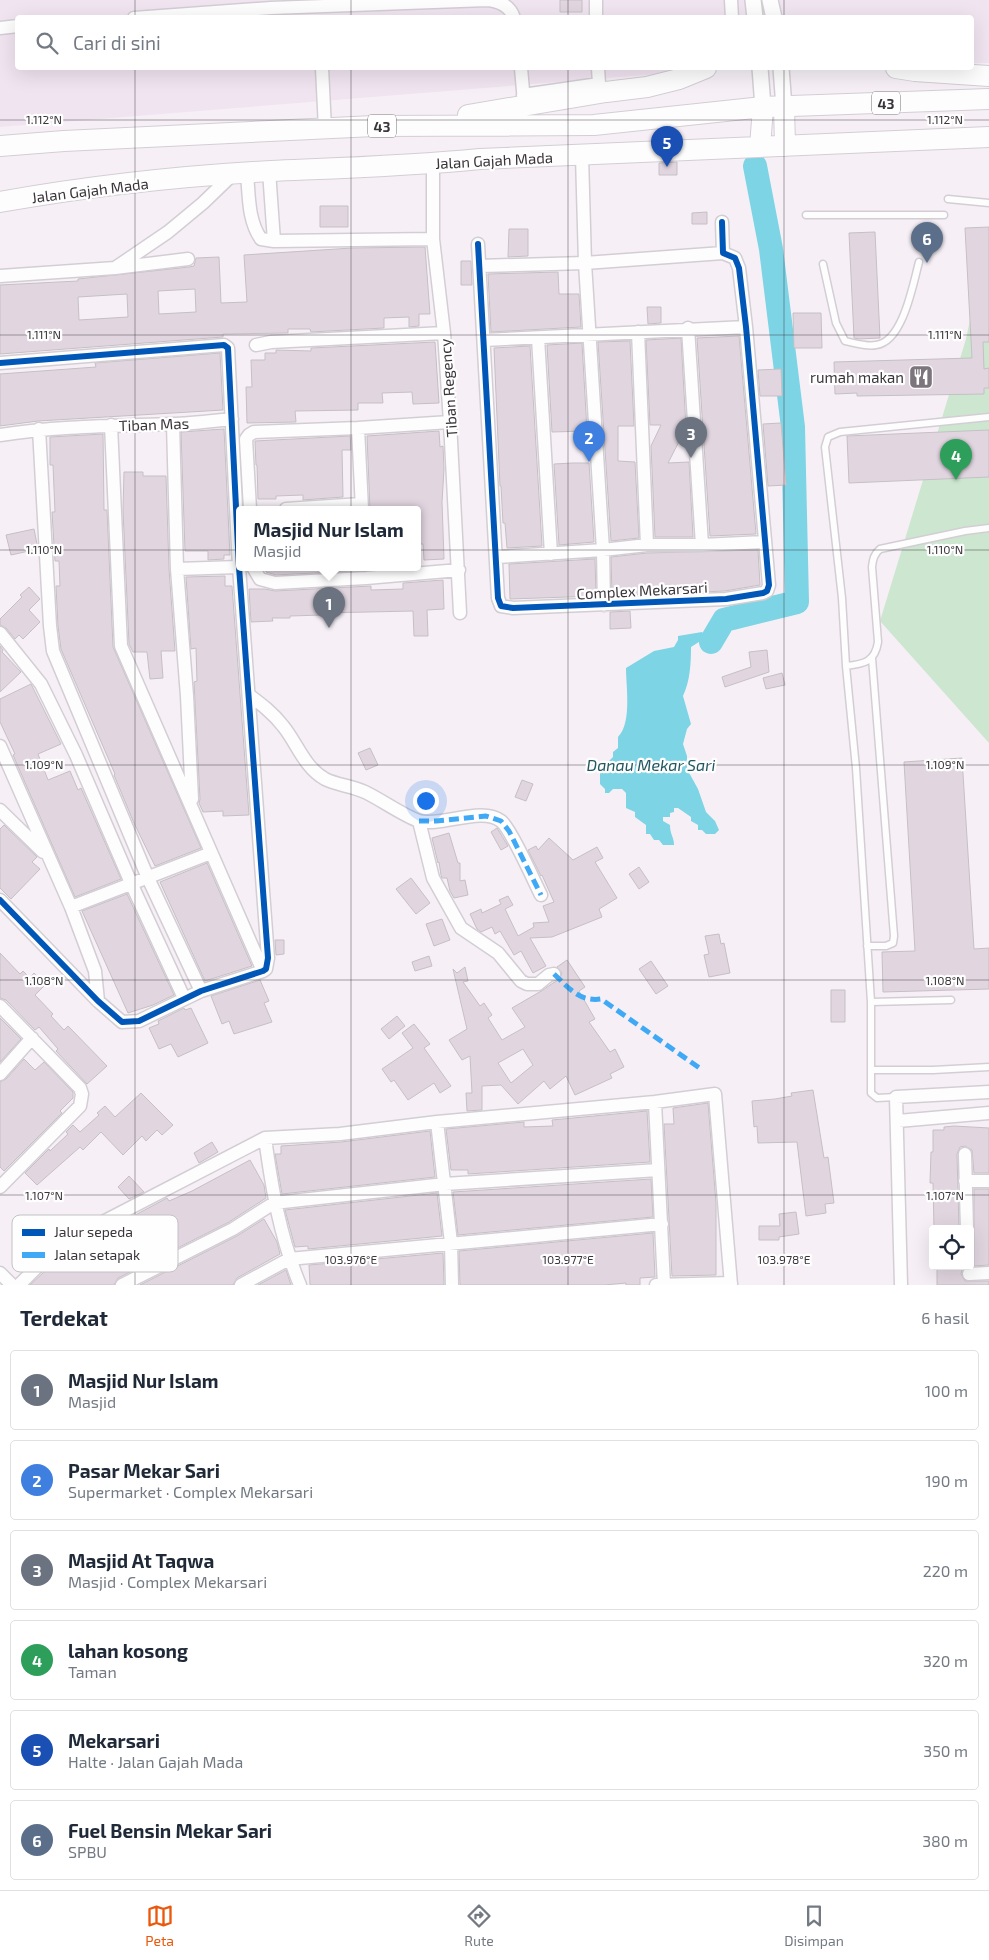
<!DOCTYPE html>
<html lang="id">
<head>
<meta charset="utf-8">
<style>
	body { margin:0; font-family:"Exo 2",sans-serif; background:#f6f6f7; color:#1f2937 }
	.controls { position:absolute; right:15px; bottom:15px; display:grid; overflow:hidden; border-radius:5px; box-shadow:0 5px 20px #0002 }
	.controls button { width:45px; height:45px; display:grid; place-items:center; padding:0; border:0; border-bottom:1px solid #e0e1e3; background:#fff; color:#1f2937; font:25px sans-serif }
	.you { position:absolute; left:425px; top:800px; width:18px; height:18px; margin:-12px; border:4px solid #fff; border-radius:50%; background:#1a73e8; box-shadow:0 0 0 8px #1a73e833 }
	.badge { display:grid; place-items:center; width:32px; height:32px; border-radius:50%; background:#ea580c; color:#fff; font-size:16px; font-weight:700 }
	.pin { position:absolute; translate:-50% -41px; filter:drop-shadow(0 1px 2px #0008) }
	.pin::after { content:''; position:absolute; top:26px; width:18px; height:15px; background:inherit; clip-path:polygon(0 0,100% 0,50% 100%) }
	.popup { position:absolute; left:236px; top:506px; width:185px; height:65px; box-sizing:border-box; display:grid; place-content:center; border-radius:5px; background:#fff; filter:drop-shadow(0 1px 4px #0005); font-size:16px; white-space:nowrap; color:#747a83 }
	.popup b { font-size:19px; color:#1f2937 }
	.popup::after { content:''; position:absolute; left:50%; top:100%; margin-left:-10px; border:10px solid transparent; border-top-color:#fff }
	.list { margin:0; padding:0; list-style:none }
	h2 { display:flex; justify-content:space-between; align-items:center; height:65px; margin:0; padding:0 20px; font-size:21px }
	h2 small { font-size:16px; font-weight:400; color:#747a83 }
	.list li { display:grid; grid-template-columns:32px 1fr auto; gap:15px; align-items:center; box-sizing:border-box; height:80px; margin:0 10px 10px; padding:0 10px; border:1px solid #e0e1e3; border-radius:5px }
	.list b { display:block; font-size:19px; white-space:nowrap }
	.list p { margin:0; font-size:16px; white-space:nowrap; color:#747a83 }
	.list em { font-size:16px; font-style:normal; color:#747a83 }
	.icon { flex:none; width:28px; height:28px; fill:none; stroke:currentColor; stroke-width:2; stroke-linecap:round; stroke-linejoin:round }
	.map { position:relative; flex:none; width:989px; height:1285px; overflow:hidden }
	.search { position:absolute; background:#fff; box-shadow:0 5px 20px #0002; left:15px; right:15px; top:15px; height:55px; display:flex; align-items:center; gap:12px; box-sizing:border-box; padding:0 18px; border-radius:5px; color:#747a83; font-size:19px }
	.sheet { height:605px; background:#fff }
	nav { display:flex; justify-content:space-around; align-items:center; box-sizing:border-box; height:70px; border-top:1px solid #e0e1e3; background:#fff; font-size:14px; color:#747a83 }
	nav a { display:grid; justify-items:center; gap:2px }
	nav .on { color:#ea580c }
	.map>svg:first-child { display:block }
	.built { fill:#f0e4f1 }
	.green { fill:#cce6d0 }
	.water { fill:#7cd4e5 }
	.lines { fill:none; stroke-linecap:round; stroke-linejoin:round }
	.river { stroke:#7cd4e5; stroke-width:24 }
	.building { fill:#e1d6e0; stroke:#c5c0c4; fill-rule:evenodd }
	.service-casing { stroke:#d3ced4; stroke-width:9 }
	.minor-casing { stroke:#d3ced4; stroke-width:15 }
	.tertiary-casing { stroke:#d3ced4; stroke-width:18 }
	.trunk-casing { stroke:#d3ced4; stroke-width:22 }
	.service { stroke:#fefdfe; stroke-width:6 }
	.minor { stroke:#fefdfe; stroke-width:12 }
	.tertiary { stroke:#fefdfe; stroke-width:15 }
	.trunk { stroke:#fefdfe; stroke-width:20 }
	.quiet { stroke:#3fa9f5; stroke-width:5; stroke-dasharray:10 5; stroke-linecap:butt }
	.cycleway-casing { stroke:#fefefe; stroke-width:9 }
	.cycleway { stroke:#0057b8; stroke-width:6 }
	.ticks { fill:none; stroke:#3a353a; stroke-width:1; stroke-opacity:0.45 }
	.labels { text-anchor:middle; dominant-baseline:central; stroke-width:4.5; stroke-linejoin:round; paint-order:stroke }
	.shield { fill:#fefefe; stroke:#757175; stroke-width:1 }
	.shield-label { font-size:14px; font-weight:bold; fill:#3a353a }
	.street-label { font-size:15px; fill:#3a353a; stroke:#fefefe }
	.poi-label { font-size:15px; fill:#3a353a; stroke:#fefefe; text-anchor:end }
	.water-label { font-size:16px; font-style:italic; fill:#225761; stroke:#fefefe }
	.key { fill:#fefefe; stroke:#c3c2c3; stroke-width:1 }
	.key-label { font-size:14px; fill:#3a353a }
	.ticks-label { font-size:12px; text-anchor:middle; fill:#3a353a; stroke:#fefefe; stroke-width:4.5; stroke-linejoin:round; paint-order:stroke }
</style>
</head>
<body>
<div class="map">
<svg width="989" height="1285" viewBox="0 0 989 1285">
	<rect width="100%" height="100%" fill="#f6f0f6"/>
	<!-- built -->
	<path class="built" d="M0,0h989v63h-17v-45h-954v50h715l-733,59z"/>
	<!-- green -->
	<path class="green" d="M989,231v512l-109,-122 86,-282z"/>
	<!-- water -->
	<path class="water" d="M702,632l9,10 -9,-2 -11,7c0,17 -1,34 -8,49l8,28 -4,5 -4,15 4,12v13l11,20 8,23 9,9 4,9 -4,4h-9l-4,-4h-4v-5l-7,-4v-4l-13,-9h-4v4l-4,1v4h-7v4l7,4c0,10 4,12 4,20h-11l-4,-5h-5l-4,-6h-4v-9l-11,-8v-5l-9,-4v-15l-4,-4h-9l-4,4h-4v-4l-5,-5v-15l5,-4v-4h4l4,-4v-5l5,-4v-11c14,-14 8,-50 8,-69l28,-17 20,-4 4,-7v-4z"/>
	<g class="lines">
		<!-- river -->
		<path class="river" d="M711,642l13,-22 73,-18 -4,-175 -22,-178 -16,-83"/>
	</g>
	<!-- building -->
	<path class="building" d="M560,0h22v12h-22z
		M677,162v13h-18v-12z
		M320,206h28v21h-28z
		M707,212v12h-15v-11z
		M989,227v115h-6l1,27 5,-1v20h-5v6l-127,2v-3l-22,1 -1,-32 138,-4 -7,-130z
		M509,229h19v27l-20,1z
		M875,232l5,106 -21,1 -5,-1 -5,-105z
		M425,247l5,67h-11v12l-10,1v-10l-25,1v10l-73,4 -1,-3h-22v4l-65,1v3l-223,17v-69l78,-4v-2l111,-12 5,-1 2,-8 23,-1 2,46 26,-1 -3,-47 108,-7zM195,289l1,23 -37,2 -1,-23zM127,294l1,23 -49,3 -1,-23z
		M461,261h10l1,24h-11z
		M558,272l1,22h20l2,33 -90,5 -3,-58z
		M647,307h14v16l-13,1z
		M793,313h28l1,35h-28z
		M739,336l17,198 -46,2 -13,-198z
		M681,338l5,90 -18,35 21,-1 4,75h-38l-4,-91 10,-21h-11l-4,-85z
		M630,341l4,85h-16v35l17,1 4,76 -28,3 -13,-199z
		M435,342l4,61 -26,1 -1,-12 -30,1 1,10h-25v7l-63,1 1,11 -49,1 -1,-36h6l-1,-27h14v-7h11v-3l35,1v-3z
		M582,343l5,88 -35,1 -5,-87z
		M530,346l12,200 -35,2 -2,-25h-2l-2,-37h-1l-6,-138z
		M220,353l3,57 -185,11 -38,5v-52l96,-7 -1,-4z
		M781,369l1,27h-22l-2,-26z
		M781,423l5,62 -18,1 -5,-62z
		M224,429l6,126h-6v4l-16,1v-9h-23l-4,-119z
		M989,430v47l-140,6 -2,-47z
		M439,431l1,16 3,-1 1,23 -2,33 2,57 -20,1 -1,-16h-5v-35h-48l-3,-73z
		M103,434l1,76h3l6,137 88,201 -46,18 -21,-43 -20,-48 1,-1 -54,-125 -3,-23 -2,-40h4l-1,-25h-4l-3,-49h3l-2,-47h-3v-28z
		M350,436l1,14h-9l1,47 -40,3v-5l-27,1v3h-18l-1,-34h-1l-1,-24z
		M573,463h16l5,79 -35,3 -5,-81z
		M124,472h19v4h23l3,93 6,82h-14l2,27 -13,1 -3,-27h-14l-4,-8 -6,-134z
		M34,529l4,20 -27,6 -5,-20z
		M758,550l2,35 -35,6 -113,5 -1,-39 36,-4z
		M595,559l1,37 -86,3 -1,-35z
		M266,567h88v4l-78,4 -10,-3z
		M225,576v10h7l17,229 -26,1v-5l-20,1 -4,-9 1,-4 -6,-117 3,-1 -1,-33 -5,1 -5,-72z
		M443,580l1,29 -17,1 1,26h-14l-1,-25 -91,2v2l-32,1v2h-18l1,3 -22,1 -2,-33h16l10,2 96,-5v4l32,-1v-6z
		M29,587l11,12 -11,11 11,12 -17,17 -4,-4 -4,4 -9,-11 -6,-3v-6l22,-22 -2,-2z
		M630,611l1,17 -21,1v-17z
		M0,646l3,4 -1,2 19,20 -21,20z
		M767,650l2,22 -44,15 -3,-10 29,-10 -2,-15z
		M782,673l3,12 -19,4 -3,-11z
		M31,684l30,60 -23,10 10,26 22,-9 8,19 3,-2 40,91 -46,18 -62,-142 2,-1 -15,-32v-23z
		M370,748l8,17 -12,5 -8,-17z
		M962,758l12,191 15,-1v41l-106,3 -1,-40 33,-1 -11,-189z
		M522,780l11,4 -7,17 -11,-4z
		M4,825l33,32 -5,5 8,7 -29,30 -11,-11v-59z
		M497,828l11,18 -7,4 -10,-18z
		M449,833l9,30h2v18l5,-1 3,15 -14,3 -4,-7 -3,-13h-5l-1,-3 -2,-13 -1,1 -6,-25z
		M549,838l24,22 24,-13 6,11 -8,4 22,36 -18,11 3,8 -50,20 -22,1 16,28 -13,7 -12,-22 -7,4 -14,-24 -5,3 -3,-7 -11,5 -4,-3 -7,-15 11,-5 1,4 19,-9 -2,-4 9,-4 5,9 -8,4 13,27 16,-9 -1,-4 16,-1 -6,-16 11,-4 -12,-27 -1,1 -13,-26 8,-4 2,4z
		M207,863l45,103 -47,15 -45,-99z
		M639,867l10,15 -10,7 -10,-15z
		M411,878l19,25 -14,11 -20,-25z
		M127,894l47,101 -21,10 -25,8 -46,-102z
		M442,919l8,21 -16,6 -8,-22z
		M719,934l2,10 3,-1 6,30 -21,4 -5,-22 5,-1 -4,-18z
		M275,940h9v14l-8,1z
		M0,953l20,21 3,-3 7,7 4,-5 11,12 -10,10 18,19 -2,2 13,14 4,-4 39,40 -20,18 -31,-33 2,-2 -19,-22 -4,3 -29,-30 -6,-2z
		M429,956l3,10 -17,5 -3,-9z
		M567,960l18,27 -6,4 16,28 -6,3 21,30 5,-3 9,18 -14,7 2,4 -37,17 -9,-19 -16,13 -6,-8 -26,23 -17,-19 -19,1v24l-15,1 -1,-18h6l-2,-37 -8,4 -13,-20 18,-11 -14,-60 4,4 8,-6 3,14 -5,1 17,24 4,-3 8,12 -4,3 14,22 23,-13 -13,-19 31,-18 10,-7 6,-3 3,-7 -5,-6zM523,1049l10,16 -22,18 -13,-20z
		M651,961l17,25 -12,8 -17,-25z
		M260,980l9,21 -5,2 8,19 -38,12 -5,-13 -7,3 -11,-28z
		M831,990h14v32h-14z
		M184,1008l1,2 6,-2 17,35 -30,14 -7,-13 -12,5 -10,-21 10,-4 -1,-3z
		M397,1016l8,10 -16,13 -8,-10z
		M0,1018l21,21 -21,23z
		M414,1024l16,20 -6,4 27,38 -11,7 -6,-10 -26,17 -14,-20 -3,2 -9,-13 31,-21 -11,-15z
		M24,1059l11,11 9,-8 29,30v6l-13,13 2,2 -58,58 -4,-4v-85l6,-3z
		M813,1090l11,68 4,-1 6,46 -9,1 1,9 -20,3 -9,-74 -39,1 -1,-17 -3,1 -2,-26 23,-2 17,-3 -1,-3z
		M141,1093l32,32 -11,10 -5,-5 -11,11 -4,-5 -19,19 -22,-23 -18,18 -3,-3 -43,38 -12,-12 24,-24 1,2 18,-17 -2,-2 7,-7 7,7 19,-17 -2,-2 8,-7 10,11z
		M708,1103l8,100v72l-44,1 -8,-152h10l-1,-16z
		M647,1111l3,51 -182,12v-4h-17l-5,-41 78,-7v5l29,-1 -1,-6z
		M954,1126l35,2v45h-15l-2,-23 -7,-4 -5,1 -3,7 2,74h-25l-1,-45h-3l1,-31h2v-22h11v-3z
		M430,1131l5,46 -153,17 -7,-40h6v-8l60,-4z
		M212,1142l6,10 -19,11 -5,-10z
		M250,1160l14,25 2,13 -37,24 -111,56 -4,7h-84l14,-13 26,-20 13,16 16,-9 -10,-19 78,-42 2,3 23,-10z
		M129,1176l15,16 -15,7 -11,-12z
		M651,1179l2,38 -195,18 -5,-43z
		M974,1189h15v76l-15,1z
		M437,1193l5,43 -134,13v-3l-13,1 -10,-37z
		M796,1212l3,22 -20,3v3h-20v-14h21l-1,-12z
		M56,1217l15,15 -9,6 -13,-14z
		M264,1219l13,23 3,12 -43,24 -4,7h-93l97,-49z
		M653,1233l2,44 -15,1v7h-14v-2l-22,2h-144l-1,-34z
		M443,1253l1,32h-134v-1l-1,-19z
		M937,1266h30l-5,4 -1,4 4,7h24v4h-52z
		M286,1270l5,15h-33z"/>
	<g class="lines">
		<defs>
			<path id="service" d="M948,199l41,4
				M806,215h138
				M823,264l13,59 9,18c10,2 22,6 31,4 27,-3 37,-61 43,-83
				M846,666c18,-2 29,-4 32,-24l-6,-75c1,-8 2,-13 8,-18l85,-18 24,-3
				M867,946h19l7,-3 1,-7 -22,-278
				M871,1002l80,-2
				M872,1070h61l56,-3
				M896,1097l-19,1 -6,-5v-91l-15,-234 -10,-102 -4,-68 -17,-151 3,-10 12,-5 149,-15"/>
			<path id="minor" d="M596,0v18
				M731,0l1,18
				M134,18l137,-10 216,-8c11,1 23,5 27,18
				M0,28l18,-2
				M322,68l3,61
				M521,68l3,34
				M523,95l76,-11 -1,-16
				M582,156l3,107 18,287 1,55
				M433,164v75l11,94 6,89 10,191
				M269,171l5,70
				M247,173c2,23 1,48 14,66l13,2 159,-2
				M478,244l20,354 3,8 12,2 213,-9 37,-6 4,-2 2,-6 -23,-258 -7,-59 -4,-10 -12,-5 -1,-31
				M188,259l-73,9 53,-36 35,-29 29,-28
				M479,266l106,-3 138,-10
				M0,276l115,-8
				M688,328l14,217
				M638,332l9,213
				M538,338l13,216
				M484,340l262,-13
				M256,345l15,-3 173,-9
				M0,363l224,-18 4,3 11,219 29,391 -2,11 -3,2 -62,20 -62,30 -17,1 -24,-21 -98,-101
				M173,424l4,145 10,127 5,103
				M111,425l10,221 142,325
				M358,428l4,81
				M39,429l11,197 3,25 95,227 53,113
				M0,435c57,-9 114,-9 171,-11 20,0 41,-3 61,-5
				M250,509l-4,-70 3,-4 5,-3 104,-4 92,-6
				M286,509l75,-5
				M497,557l106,-7 44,-5h55l63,-3
				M253,567l7,12 15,4 91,-5 93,-8
				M177,569l62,-2
				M0,633l41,51 35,71 55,128 53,115
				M249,695c12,9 24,18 34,31 14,17 21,41 42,53 12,6 27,7 40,13 15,7 39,24 54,29 22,6 63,-15 82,0 10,8 33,60 40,74
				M0,746l71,161 24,64 3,30
				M0,810l43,42
				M419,821l14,57 28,50 37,25 23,28 6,3h11l11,-9 5,-1
				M71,907l140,-54
				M0,1006l80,82 2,6 -2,12 -80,81
				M0,1074l32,-36
				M655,1102l9,183
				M898,1121l91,-8
				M437,1122l14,121 1,42
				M265,1138c7,51 15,99 35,147
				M965,1154l2,75
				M965,1181h24
				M0,1273l12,12
				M969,1274l20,-1
				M19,1285l29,-29 53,-33 164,-85 75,-4 97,-12 218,-20 60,-8 16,191
				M122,1285l111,-56 41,-26 171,-19 213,-14
				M241,1285l48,-26 373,-35
				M656,1285l75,-2
				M901,1285l-5,-188 93,-5"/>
			<path id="tertiary" d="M753,0l2,18
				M770,0l4,18
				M760,68l3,39
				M781,68l3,39"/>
			<path id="trunk" d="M896,68l19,3 74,5
				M784,107l1,39
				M468,115l138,-23 41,-5 32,-8 27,-11
				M0,146l64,-5 310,-15 220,-1 169,-18 226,-8
				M760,147l3,-40
				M0,202c89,-16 181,-26 271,-31 70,-3 139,-5 209,-12l509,-22"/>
		</defs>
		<!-- service casing -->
		<use href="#service" class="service-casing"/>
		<!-- minor casing -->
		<use href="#minor" class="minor-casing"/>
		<!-- tertiary casing -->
		<use href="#tertiary" class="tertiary-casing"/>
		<!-- trunk casing -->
		<use href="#trunk" class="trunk-casing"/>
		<!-- service -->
		<use href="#service" class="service"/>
		<!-- minor -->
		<use href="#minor" class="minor"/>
		<!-- tertiary -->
		<use href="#tertiary" class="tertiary"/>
		<!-- trunk -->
		<use href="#trunk" class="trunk"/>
		<!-- quiet -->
		<path class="quiet" d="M419,821h17l50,-5 15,5 8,10 32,64
			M554,974c15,14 25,28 47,25l100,70"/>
		<defs>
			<path id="cycleway" d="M478,244l20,354 3,8 12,2 213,-9 37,-6 4,-2 2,-6 -23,-258 -7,-59 -4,-10 -12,-5 -1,-31
				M0,363l224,-18 4,3 11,219 29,391 -2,11 -3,2 -62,20 -62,30 -17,1 -24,-21 -98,-101"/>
		</defs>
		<!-- cycleway casing -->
		<use href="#cycleway" class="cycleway-casing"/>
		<!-- cycleway -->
		<use href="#cycleway" class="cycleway"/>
	</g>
	<!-- ticks -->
	<path class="ticks" d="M135,0v18M351,0v18M568,0v18M784,0v18M135,68v1217M351,68v1217M568,68v1217M784,68v1217M0,120h989M0,335h989M0,550h989M0,765h989M0,980h989M0,1195h989"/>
	<!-- icons -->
	<defs>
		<symbol id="restaurant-square" viewBox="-11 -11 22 22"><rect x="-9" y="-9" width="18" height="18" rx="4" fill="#7c767c" stroke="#fefefe"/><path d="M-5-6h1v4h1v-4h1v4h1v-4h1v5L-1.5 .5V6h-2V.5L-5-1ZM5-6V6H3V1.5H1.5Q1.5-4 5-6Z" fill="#fff"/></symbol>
	</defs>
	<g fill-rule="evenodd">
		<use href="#restaurant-square" x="907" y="363" width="28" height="28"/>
	</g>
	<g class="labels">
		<!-- shield labels -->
		<g class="shield">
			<rect x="872" y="91.5" width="28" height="23" rx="4"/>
			<rect x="368" y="114.5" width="28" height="23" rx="4"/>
		</g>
		<g class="shield-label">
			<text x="886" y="103">43</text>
			<text x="382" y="126">43</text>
		</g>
		<!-- street labels -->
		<g class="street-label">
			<text transform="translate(494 160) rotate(-3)">Jalan Gajah Mada</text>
			<text transform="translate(90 190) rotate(-7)">Jalan Gajah Mada</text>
			<text transform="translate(448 388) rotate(-94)">Tiban Regency</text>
			<text transform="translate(154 424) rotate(-2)">Tiban Mas</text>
			<text transform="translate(642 590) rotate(-3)">Complex Mekarsari</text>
		</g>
		<!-- poi labels -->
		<g class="poi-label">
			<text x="904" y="377">rumah makan</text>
		</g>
		<!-- water labels -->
		<g class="water-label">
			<text x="651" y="764">Danau Mekar Sari</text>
		</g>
	</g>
	<!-- legend -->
	<rect x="12" y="1215" width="166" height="57" rx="8" class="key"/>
	<rect x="22" y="1229" width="23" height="7" fill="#0057b8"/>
	<rect x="22" y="1252" width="23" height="6" fill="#3fa9f5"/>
	<g class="key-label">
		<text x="54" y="1237">Jalur sepeda</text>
		<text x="54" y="1260">Jalan setapak</text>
	</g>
	<g class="ticks-label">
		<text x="44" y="124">1.112°N</text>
		<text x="945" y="124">1.112°N</text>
		<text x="44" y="339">1.111°N</text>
		<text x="945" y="339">1.111°N</text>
		<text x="44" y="554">1.110°N</text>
		<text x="945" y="554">1.110°N</text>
		<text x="44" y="769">1.109°N</text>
		<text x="945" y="769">1.109°N</text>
		<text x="44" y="985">1.108°N</text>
		<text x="945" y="985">1.108°N</text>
		<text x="44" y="1200">1.107°N</text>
		<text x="945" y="1200">1.107°N</text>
		<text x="351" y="1264">103.976°E</text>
		<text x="568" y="1264">103.977°E</text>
		<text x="784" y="1264">103.978°E</text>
	</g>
</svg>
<div class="controls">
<button><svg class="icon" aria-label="locate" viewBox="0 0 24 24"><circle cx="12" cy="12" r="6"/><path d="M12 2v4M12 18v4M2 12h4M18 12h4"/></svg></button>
</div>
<div class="you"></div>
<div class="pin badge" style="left:329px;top:628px;background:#6b7280">1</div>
<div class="popup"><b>Masjid Nur Islam</b>Masjid</div>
<div class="pin badge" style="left:589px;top:462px;background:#3f7fe0">2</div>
<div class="pin badge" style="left:691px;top:458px;background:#6b7280">3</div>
<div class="pin badge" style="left:956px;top:480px;background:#2e9e5b">4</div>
<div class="pin badge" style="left:667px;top:167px;background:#1a4fb4">5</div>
<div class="pin badge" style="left:927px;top:263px;background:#5c6f8a">6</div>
<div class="search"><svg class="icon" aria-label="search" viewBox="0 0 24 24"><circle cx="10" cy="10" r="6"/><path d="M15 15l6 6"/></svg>Cari di sini</div>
</div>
<section class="sheet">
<h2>Terdekat<small>6 hasil</small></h2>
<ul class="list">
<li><span class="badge" style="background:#6b7280">1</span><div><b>Masjid Nur Islam</b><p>Masjid</p></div><em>100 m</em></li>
<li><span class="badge" style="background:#3f7fe0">2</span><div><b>Pasar Mekar Sari</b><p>Supermarket · Complex Mekarsari</p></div><em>190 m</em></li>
<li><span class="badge" style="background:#6b7280">3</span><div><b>Masjid At Taqwa</b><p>Masjid · Complex Mekarsari</p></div><em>220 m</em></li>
<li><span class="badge" style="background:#2e9e5b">4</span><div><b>lahan kosong</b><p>Taman</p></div><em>320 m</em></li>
<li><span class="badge" style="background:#1a4fb4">5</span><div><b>Mekarsari</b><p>Halte · Jalan Gajah Mada</p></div><em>350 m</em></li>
<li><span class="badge" style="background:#5c6f8a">6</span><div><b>Fuel Bensin Mekar Sari</b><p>SPBU</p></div><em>380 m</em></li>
</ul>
</section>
<nav>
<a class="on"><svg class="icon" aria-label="map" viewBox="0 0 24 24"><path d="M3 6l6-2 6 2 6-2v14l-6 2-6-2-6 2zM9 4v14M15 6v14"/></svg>Peta</a>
<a><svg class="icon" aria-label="directions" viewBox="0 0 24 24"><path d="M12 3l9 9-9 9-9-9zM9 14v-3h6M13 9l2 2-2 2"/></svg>Rute</a>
<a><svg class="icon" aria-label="saved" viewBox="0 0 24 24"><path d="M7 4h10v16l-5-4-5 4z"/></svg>Disimpan</a>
</nav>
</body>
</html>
